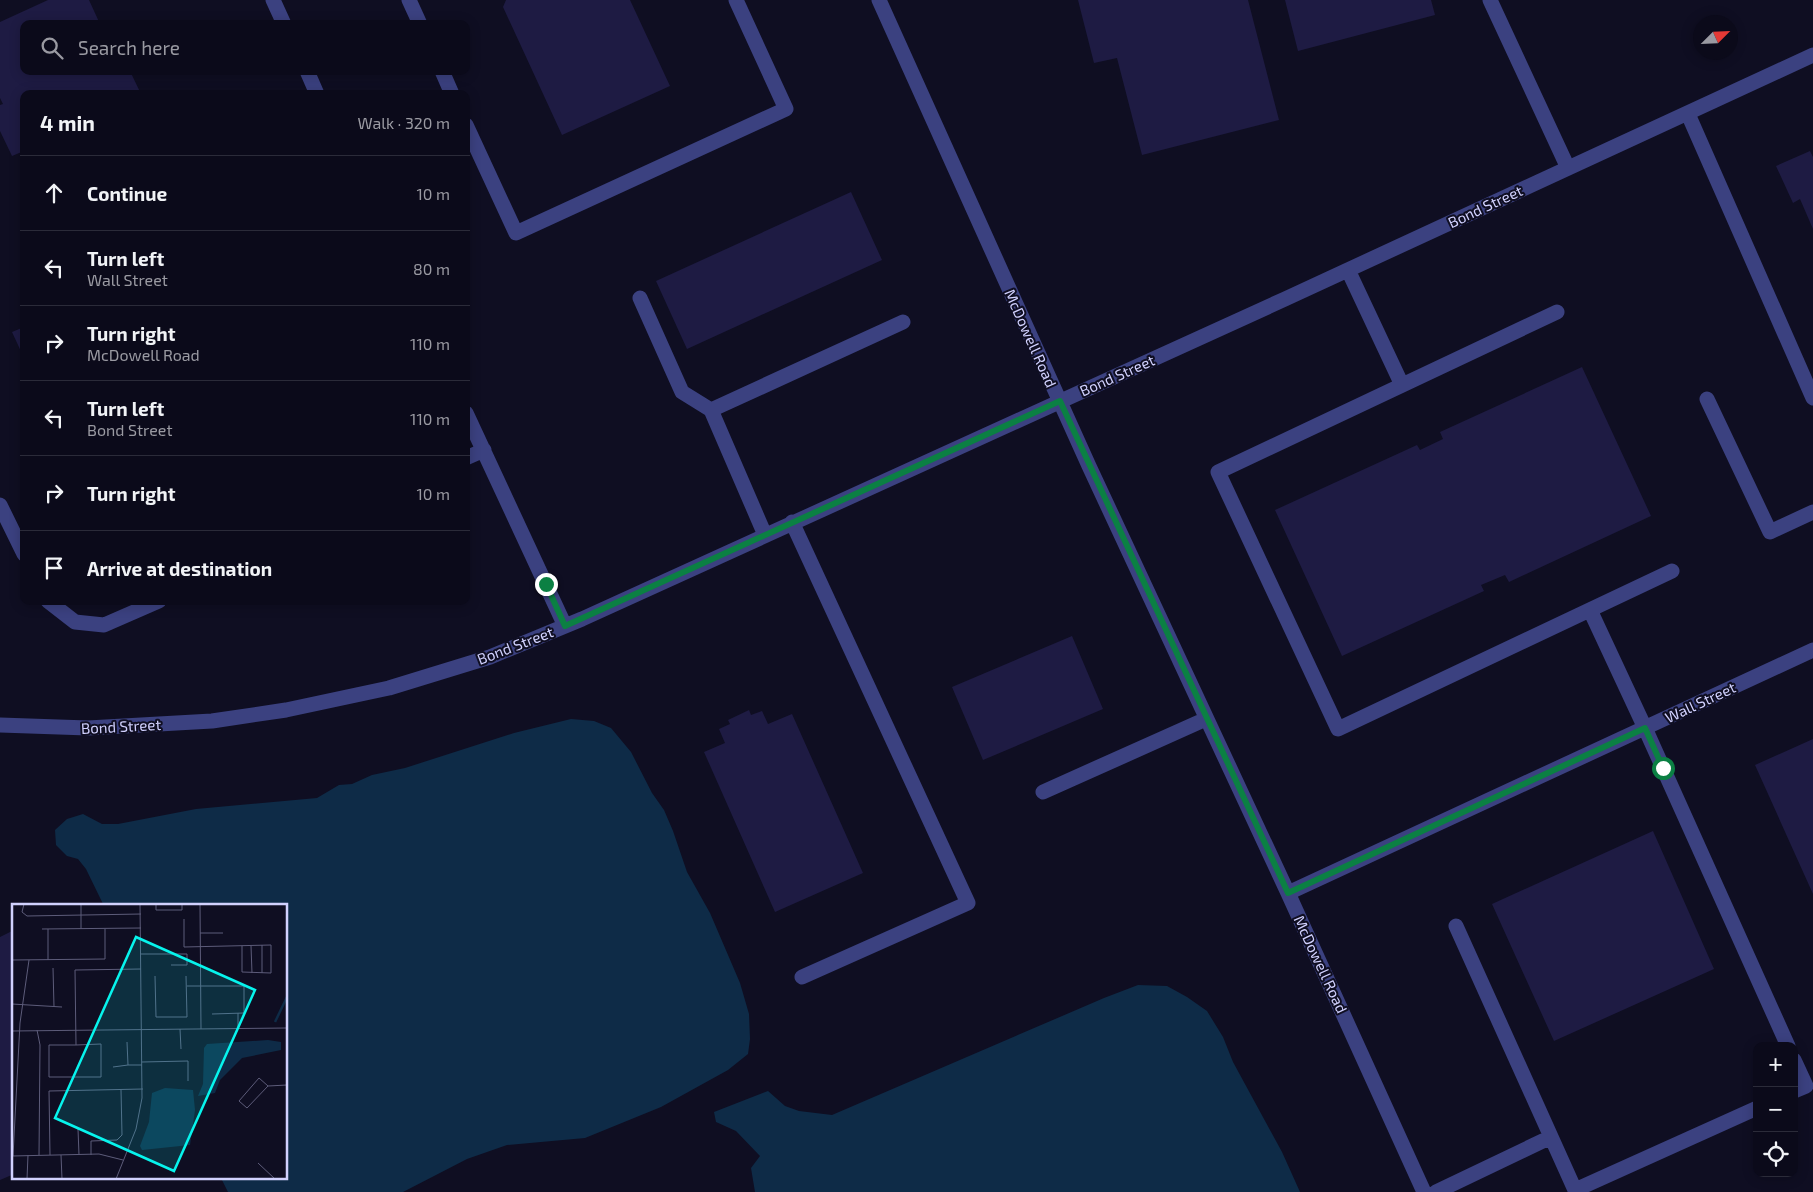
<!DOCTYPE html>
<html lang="en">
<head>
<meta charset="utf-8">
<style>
	body { margin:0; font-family:"Exo 2",sans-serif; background:#141323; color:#f1f3f6 }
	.controls { position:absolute; right:15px; bottom:15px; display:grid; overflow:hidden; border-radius:10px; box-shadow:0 2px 12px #0003 }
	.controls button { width:45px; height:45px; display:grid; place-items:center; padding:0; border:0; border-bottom:1px solid #2b2b39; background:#0b0a1a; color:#f1f3f6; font:25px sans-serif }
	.compass { position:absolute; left:1693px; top:15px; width:45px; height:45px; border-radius:50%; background:#0b0a1a; box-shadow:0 2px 12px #0003; rotate:66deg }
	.stop { position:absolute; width:15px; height:15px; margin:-11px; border:4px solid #0b8043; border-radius:50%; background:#fff }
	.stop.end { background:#0b8043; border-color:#fff; box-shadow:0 1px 5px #0008 }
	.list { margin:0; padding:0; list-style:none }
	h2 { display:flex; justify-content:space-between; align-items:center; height:65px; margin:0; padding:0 20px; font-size:21px }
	h2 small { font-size:16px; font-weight:400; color:#9a9aa2 }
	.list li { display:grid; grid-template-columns:32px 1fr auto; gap:15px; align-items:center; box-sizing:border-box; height:75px; padding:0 20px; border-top:1px solid #2b2b39 }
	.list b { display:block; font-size:19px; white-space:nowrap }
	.list p { margin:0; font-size:16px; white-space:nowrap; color:#9a9aa2 }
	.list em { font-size:16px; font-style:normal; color:#9a9aa2 }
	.icon { flex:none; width:28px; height:28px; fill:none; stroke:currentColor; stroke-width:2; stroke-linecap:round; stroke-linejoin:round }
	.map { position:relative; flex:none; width:1813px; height:1192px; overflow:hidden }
	.search { position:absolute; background:#0b0a1a; box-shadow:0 2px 12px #0003; left:20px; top:20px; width:450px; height:55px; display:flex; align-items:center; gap:12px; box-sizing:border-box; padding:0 18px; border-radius:10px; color:#9a9aa2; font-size:19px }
	.panel { position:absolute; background:#0b0a1a; box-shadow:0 2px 12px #0003; left:20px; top:90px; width:450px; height:515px; border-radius:10px }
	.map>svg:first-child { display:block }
	.water { fill:#0e2b47 }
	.building { fill:#1e1b43 }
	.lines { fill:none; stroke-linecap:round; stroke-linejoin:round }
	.minor { stroke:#3b4180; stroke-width:15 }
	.route { stroke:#0b8043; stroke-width:6 }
	.labels { text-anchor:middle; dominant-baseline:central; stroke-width:4; stroke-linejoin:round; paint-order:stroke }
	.street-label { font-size:15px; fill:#d1d1fe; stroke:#0f0e22 }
	.inset-river { fill:none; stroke:#0e2b47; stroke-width:2.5 }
	.inset-road { fill:none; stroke:#5d5c7a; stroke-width:1 }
	.view { fill:#07f4ed; fill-opacity:0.15; stroke:#07f4ed; stroke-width:2.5 }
	.inset-edge { fill:none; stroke:#d1d1fe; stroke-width:2.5 }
</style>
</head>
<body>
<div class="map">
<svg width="1813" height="1192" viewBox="0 0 1813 1192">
	<rect width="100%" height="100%" fill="#0f0e22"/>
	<!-- water -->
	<path class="water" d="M571,719l23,2 17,7 20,24 21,41 12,17 9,21 14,41 23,41 30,70 9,31 1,25 -2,15 -20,16 -67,37 -76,31 -78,7 -40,14 -64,33h-175l-7,-14h65v-272h-182l-18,-37 -8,-10 -11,-3 -11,-11 -1,-15 12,-11 16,-5 19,10h16l78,-15 121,-11 22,-13 13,-1 20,-9 33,-7 109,-35z
		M1138,985l29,1 20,11 20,14 16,26 10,25 49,90 18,40h-545l-4,-24 9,-12 -24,-25 -20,-9 -2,-10 54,-21 17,15 14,5 33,4 272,-117z"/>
	<!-- building -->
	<path class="building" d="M48,0h41l11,24h-76v47h106l11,23h-117v57l-12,5 -12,-25v-26l3,-1 -3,-6v-76z
		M506,0h124l40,86 -108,49 -59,-128z
		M1078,0h170l31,120 -137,35 -25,-97 -23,5z
		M1285,0h146l4,15 -137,36z
		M1810,151l3,6v72l-13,-30 -7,4 -17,-37z
		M851,192l31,68 -195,89 -31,-68z
		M24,327v31l-12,-26z
		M1582,367l69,149 -142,66 -4,-7 -24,10 3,6 -142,65 -67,-146 142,-65 3,5 23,-11 -3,-7z
		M1072,636l31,73 -120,51 -31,-73z
		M749,710l2,5 11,-4 6,13 24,-10 71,159 -88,39 -71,-160 21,-9 -6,-14 11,-5 -2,-4z
		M1813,739v155l-58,-129z
		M1653,831l61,138 -160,72 -62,-137z
		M14,930v244l-14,6v-243z"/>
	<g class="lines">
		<!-- minor -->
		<path class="minor" d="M273,0l11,24
			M409,0l11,24
			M879,0l210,466 199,427 136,299
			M1490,0l78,168
			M307,71l10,23
			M442,71l10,23
			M1688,114l125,284
			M466,125l50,108 270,-124 -50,-109
			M1348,270l54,115
			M640,298l42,94 29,18
			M1557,312l-339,160 120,257 334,-158
			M1707,399l63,133 43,-20
			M466,413l99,213
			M466,458l18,-8
			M0,505l24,49
			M792,522l176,381 -166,74
			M765,535l-54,-125 192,-88
			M48,601l27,21 29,3 55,-24
			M1590,610l55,118 143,318
			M0,725l88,3 124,-7 74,-11 103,-22 101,-31 92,-38 703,-320 528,-244
			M1043,792l163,-73
			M1288,893l525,-243
			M1456,926l119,264 182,-82
			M1794,1060l12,26 -12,5
			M1436,1192l115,-55"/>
	</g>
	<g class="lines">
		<!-- route -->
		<path class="route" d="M546,584l19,42 495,-225 228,492 357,-165 18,40"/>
	</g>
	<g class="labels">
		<!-- street labels -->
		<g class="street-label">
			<text transform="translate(1485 206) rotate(-25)">Bond Street</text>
			<text transform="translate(1031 338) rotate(66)">McDowell Road</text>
			<text transform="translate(1117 375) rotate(-24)">Bond Street</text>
			<text transform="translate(515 645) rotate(-21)">Bond Street</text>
			<text transform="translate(1700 702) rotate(-25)">Wall Street</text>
			<text transform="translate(121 726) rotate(-3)">Bond Street</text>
			<text transform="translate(1321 964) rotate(65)">McDowell Road</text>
		</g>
	</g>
	<!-- overview -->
	<g transform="translate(12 904)">
		<rect width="275" height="275" fill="#0f0e22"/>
		<path d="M256,136l13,2v8l-39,8 -22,22 -5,13 -17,3 5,-12 1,-36 3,-4zM153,184l28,2 2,20 -5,35 -48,5 -2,-4 9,-24 3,-29z" fill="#0e2b47"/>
		<path class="inset-river" d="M263,118l12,-25"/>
		<path class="inset-road" d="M12,0l-2,8 5,4 114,-2M69,0v25M144,0v6h26v-6M188,0l1,125M172,15v28l87,-2v28l-29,-1v-26M30,25l99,-1M36,25v31M188,29h23M250,41v28M239,42l1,27M129,50h46v11h-16M0,56l93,-1v-30M41,64l1,39M143,72l1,41h31l-1,-41M175,82h57v27l-32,1M0,100l50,3M226,109v16M168,125l1,20M25,126l3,15 -1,110M0,127l275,-3M115,138l1,23h14M64,141l25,-1v33h-52v-32h27l-1,-75 66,-1M130,158l46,-1v20M101,163l15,-2M256,182l-21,22 -8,-7 20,-23 9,8 19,-1M66,225l1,26M38,251l-1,-64 94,-2M49,251l1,24M79,251v-14l26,-1 5,-5 -1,-45M0,252l87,-2 24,6M1,252l7,-133 9,-63M246,259l17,16M15,275l1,-24M104,275l20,-50 6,-31 -2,-194"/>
		<path class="view" d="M124,33l119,53 -81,181 -119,-53z"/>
		<rect width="275" height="275" class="inset-edge"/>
	</g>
</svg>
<div class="controls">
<button>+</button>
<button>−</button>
<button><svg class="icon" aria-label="locate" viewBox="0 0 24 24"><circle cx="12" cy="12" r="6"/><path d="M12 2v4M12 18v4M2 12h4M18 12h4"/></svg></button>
</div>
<svg class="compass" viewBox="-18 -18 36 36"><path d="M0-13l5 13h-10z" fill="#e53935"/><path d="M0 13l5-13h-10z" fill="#9a9aa2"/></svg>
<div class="stop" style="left:1663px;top:768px"></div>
<div class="stop end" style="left:546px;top:584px"></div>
<div class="search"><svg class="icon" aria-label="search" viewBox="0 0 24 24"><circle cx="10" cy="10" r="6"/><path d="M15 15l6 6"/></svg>Search here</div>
<section class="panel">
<h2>4 min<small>Walk · 320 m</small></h2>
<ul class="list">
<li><svg class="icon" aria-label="ahead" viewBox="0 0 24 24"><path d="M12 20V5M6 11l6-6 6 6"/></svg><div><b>Continue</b></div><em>10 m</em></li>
<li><svg class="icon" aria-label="left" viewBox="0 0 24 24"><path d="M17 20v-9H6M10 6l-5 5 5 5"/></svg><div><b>Turn left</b><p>Wall Street</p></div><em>80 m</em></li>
<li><svg class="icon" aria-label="right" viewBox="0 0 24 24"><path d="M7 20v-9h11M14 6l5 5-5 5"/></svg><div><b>Turn right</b><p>McDowell Road</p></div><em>110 m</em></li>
<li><svg class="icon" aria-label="left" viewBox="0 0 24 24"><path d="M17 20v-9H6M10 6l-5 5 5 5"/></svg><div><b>Turn left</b><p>Bond Street</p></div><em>110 m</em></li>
<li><svg class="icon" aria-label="right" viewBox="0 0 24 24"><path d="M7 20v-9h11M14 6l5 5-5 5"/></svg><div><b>Turn right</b></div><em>10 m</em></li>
<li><svg class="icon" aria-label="arrive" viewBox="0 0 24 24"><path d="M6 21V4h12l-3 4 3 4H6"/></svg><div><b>Arrive at destination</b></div></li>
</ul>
</section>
</div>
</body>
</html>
